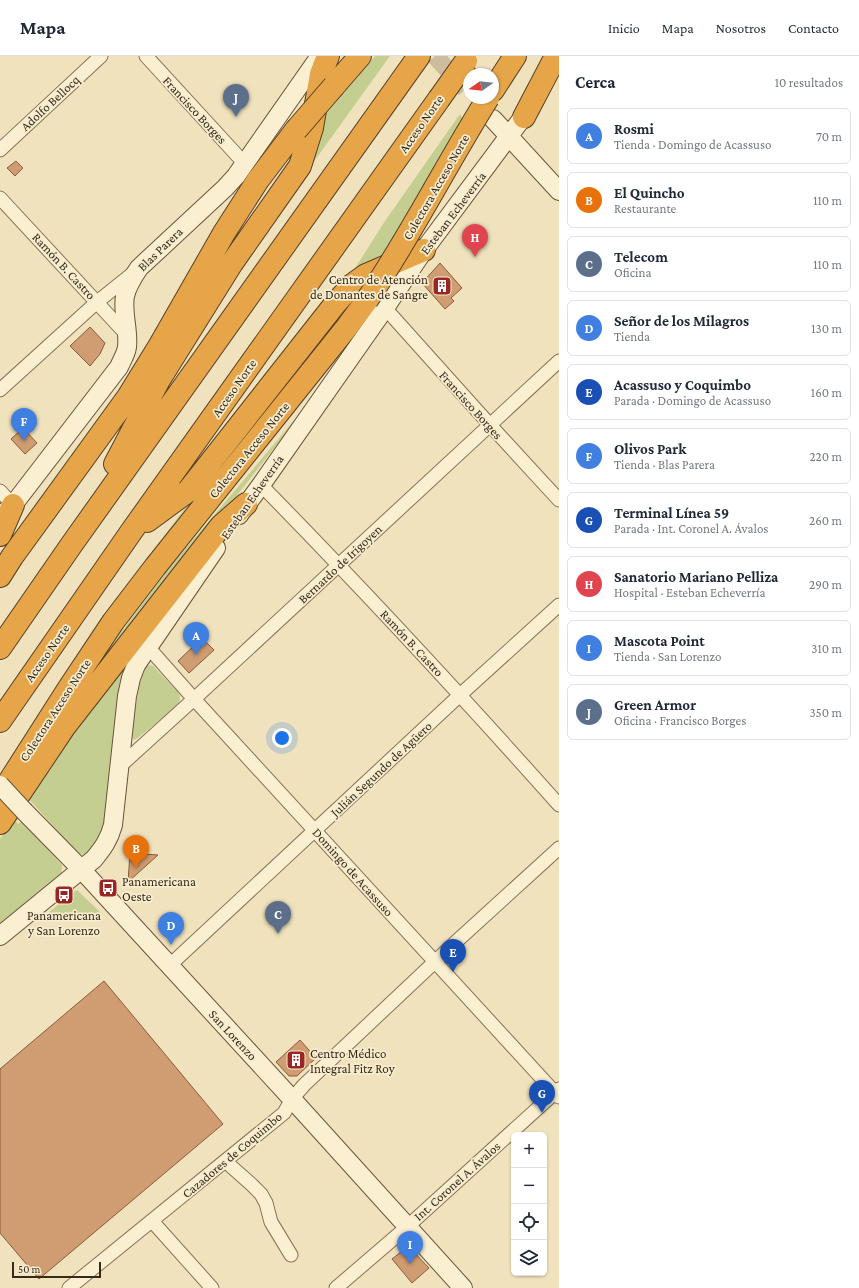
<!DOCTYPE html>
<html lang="es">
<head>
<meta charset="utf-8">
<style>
	body { margin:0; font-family:"Crimson Pro",serif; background:#f2f2f3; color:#1f2937 }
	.controls { position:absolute; right:12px; bottom:12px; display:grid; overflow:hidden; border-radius:6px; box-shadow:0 1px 3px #0004 }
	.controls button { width:36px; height:36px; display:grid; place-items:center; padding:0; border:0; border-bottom:1px solid #e0e1e3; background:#fff; color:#1f2937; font:20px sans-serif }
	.compass { position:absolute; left:463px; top:12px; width:36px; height:36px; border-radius:50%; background:#fff; box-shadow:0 1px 3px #0004; rotate:256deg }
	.scale { position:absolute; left:12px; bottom:10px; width:89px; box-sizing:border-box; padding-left:4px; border:2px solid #372a1b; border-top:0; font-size:11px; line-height:14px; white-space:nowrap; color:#372a1b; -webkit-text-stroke:3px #f7eccd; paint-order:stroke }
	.you { position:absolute; left:282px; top:682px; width:14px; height:14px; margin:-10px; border:3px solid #fff; border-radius:50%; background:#1a73e8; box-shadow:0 0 0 6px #1a73e833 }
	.badge { display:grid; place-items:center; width:26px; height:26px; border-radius:50%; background:#9a2623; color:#fff; font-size:13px; font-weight:700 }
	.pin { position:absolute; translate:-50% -33px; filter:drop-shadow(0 1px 2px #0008) }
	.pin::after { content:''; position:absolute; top:21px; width:14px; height:12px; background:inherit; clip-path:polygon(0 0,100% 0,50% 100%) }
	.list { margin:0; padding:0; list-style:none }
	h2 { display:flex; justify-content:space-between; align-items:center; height:52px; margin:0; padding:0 16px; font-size:17px }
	h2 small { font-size:13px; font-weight:400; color:#747a83 }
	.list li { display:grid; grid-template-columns:26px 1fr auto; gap:12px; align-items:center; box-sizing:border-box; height:56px; margin:0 8px 8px; padding:0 8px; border:1px solid #e0e1e3; border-radius:6px }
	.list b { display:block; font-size:15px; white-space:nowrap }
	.list p { margin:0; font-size:13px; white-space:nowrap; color:#747a83 }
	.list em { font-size:13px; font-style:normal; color:#747a83 }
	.icon { flex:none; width:22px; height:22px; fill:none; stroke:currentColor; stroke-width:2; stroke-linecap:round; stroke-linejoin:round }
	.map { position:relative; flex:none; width:559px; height:1232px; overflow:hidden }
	header { display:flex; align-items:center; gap:24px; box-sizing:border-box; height:56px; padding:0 20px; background:#fff; border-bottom:1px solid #e0e1e3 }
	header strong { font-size:19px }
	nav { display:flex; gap:22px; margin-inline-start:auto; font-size:14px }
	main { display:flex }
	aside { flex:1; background:#fff }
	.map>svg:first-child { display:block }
	.green { fill:#c5ce91 }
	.building { fill:#d09c71; stroke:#895c3a }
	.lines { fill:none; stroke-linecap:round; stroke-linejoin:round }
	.secondary-tunnel { stroke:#cbbd9d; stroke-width:18; stroke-dasharray:18 9; stroke-linecap:butt }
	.street-casing { stroke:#887256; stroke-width:15 }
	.secondary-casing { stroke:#6a5339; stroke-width:20 }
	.highway-casing { stroke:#56402a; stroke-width:24 }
	.street { stroke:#faefd1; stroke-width:13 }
	.secondary { stroke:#faefd1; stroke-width:18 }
	.highway { stroke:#e5a548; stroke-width:22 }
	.secondary-bridge-casing { stroke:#6a5339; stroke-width:20; stroke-linecap:butt }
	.highway-bridge-casing { stroke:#56402a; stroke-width:24; stroke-linecap:butt }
	.secondary-bridge { stroke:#faefd1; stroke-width:18 }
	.highway-bridge { stroke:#e5a548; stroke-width:22 }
	.labels { text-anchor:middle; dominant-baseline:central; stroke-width:3.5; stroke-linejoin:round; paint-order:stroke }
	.street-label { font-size:13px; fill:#372a1b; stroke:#f7eccd }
	.poi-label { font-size:13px; fill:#372a1b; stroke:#f7eccd; text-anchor:start }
</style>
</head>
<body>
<header>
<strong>Mapa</strong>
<nav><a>Inicio</a><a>Mapa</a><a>Nosotros</a><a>Contacto</a></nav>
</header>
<main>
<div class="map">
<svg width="559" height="1232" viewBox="0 0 559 1232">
	<rect width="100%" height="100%" fill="#f0e2bd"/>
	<!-- green -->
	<path class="green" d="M375,0h15l-129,179 61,-117z
		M460,58l3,6 -74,132 -18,8 -19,13 33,-52z
		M372,223l-244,305 63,-84 163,-207z
		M319,335l-150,191 -87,108 17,-28 71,-95z
		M129,607l-25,163 -8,17 -9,12 -10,-2 -49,-55 72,-110z
		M152,609l27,28 1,6 -2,6 -39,32 -5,3 -4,-4 12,-64 4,-6z
		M14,762l4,6 5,-3 39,44 -1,14 -61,50v-90z
		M77,834l24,23 -57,3z"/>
	<!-- building -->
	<path class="building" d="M16,105l7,7 -8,8 -8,-8z
		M440,207l22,25 -11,10 3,3 -9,8 -23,-26z
		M90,271l15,16 -5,11 -10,12 -20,-20z
		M23,372l14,15 -12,11 -14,-15z
		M202,582l12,12 -25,23 -11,-12z
		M130,797l28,2 -30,27z
		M104,925l119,143 -184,155 -39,-46v-164z
		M300,984l16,18 -19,18h-8l-13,-14z
		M406,1192h4l19,20 -17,15 -20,-24z"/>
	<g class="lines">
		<!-- secondary-tunnel -->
		<path class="secondary-tunnel" d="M435,0l34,37"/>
		<defs>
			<path id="street" d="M146,0l99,108
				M0,94l101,-94
				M0,142l127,137
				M385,252l105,117 69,75
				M0,334l97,-88 35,-28
				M261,429c102,104 201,211 298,320
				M0,435l13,14
				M148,591l46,52 365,398
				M119,711l75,-68 365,-338
				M169,910l291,-271 99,-90
				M225,1105l27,24 9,9 5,9 5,19 20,33
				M152,1165l60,67
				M69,1232l215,-175 8,-14 12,-14 154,-145 101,-92
				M336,1232l71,-61 152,-138"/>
			<path id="secondary" d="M493,63l66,72
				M4,457l9,-8 106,-138c3,-7 7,-13 8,-20 2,-17 -5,-34 -2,-51 2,-10 8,-19 14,-28l86,-80 11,-12 84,-120
				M239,459l22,-30 124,-177 39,-58 108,-145
				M25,756l56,57 211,230 171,189
				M0,880l94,-77c9,-11 15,-19 19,-34l14,-129 4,-18 5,-13 80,-117"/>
			<path id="highway" d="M334,30l26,-30
				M493,34l22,-34
				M524,61l32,-61
				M115,408l44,-84 73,-117 68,-97 12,-38 9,-54 7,-18
				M147,465l41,-30 147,-187 17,-19 14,-10 58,-25
				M0,479l13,-30
				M0,520l12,-19 116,-160 32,-52 64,-112 34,-53 38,-50
				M0,592l72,-104 347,-488
				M0,665l131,-189 308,-433
				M0,740l69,-108 44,-66 42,-55 192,-240 20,-27
				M0,767l65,-97 156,-200 25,-22"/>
		</defs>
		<!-- street casing -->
		<use href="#street" class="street-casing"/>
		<!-- secondary casing -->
		<use href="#secondary" class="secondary-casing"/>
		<!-- highway casing -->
		<use href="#highway" class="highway-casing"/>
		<!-- street -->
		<use href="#street" class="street"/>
		<!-- secondary -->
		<use href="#secondary" class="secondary"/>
		<!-- highway -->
		<use href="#highway" class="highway"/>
		<defs>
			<path id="secondary-bridge" d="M0,729l25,27"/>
			<path id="highway-bridge" d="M439,43l27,-38
				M296,74l38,-44
				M367,244c44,-65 79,-135 121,-202"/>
		</defs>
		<!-- secondary-bridge casing -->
		<use href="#secondary-bridge" class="secondary-bridge-casing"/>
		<!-- highway-bridge casing -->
		<use href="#highway-bridge" class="highway-bridge-casing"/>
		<!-- secondary-bridge -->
		<use href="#secondary-bridge" class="secondary-bridge"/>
		<!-- highway-bridge -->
		<use href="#highway-bridge" class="highway-bridge"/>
	</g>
	<!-- icons -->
	<defs>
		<symbol id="building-square" viewBox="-11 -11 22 22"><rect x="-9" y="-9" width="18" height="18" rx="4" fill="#9a2623" stroke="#f7eccd"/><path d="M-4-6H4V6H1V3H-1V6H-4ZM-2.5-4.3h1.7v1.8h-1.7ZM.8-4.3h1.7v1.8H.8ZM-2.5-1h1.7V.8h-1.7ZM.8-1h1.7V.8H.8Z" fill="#fff"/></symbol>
		<symbol id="bus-square" viewBox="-11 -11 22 22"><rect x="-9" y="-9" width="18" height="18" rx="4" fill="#9a2623" stroke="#f7eccd"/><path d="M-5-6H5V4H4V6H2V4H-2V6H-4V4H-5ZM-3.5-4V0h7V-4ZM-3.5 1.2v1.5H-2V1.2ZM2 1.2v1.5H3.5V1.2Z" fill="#fff"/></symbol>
	</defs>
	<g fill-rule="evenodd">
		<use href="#building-square" x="431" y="219" width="22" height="22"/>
		<use href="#bus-square" x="97" y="821" width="22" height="22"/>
		<use href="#bus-square" x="53" y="828" width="22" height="22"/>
		<use href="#building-square" x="285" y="993" width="22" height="22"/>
	</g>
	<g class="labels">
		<!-- street labels -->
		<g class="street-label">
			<text transform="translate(50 47) rotate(-43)">Adolfo Bellocq</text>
			<text transform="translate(195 54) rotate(47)">Francisco Borges</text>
			<text transform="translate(421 68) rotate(-55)">Acceso Norte</text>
			<text transform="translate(436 131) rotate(-60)">Colectora Acceso Norte</text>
			<text transform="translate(453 157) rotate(-53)">Esteban Echeverría</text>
			<text transform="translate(160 193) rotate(-44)">Blas Parera</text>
			<text transform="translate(64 210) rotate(47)">Ramón B. Castro</text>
			<text transform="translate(234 332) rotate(-55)">Acceso Norte</text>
			<text transform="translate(471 349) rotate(48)">Francisco Borges</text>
			<text transform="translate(249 394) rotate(-51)">Colectora Acceso Norte</text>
			<text transform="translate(252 441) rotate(-55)">Esteban Echeverría</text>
			<text transform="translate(340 508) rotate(-43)">Bernardo de Irigoyen</text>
			<text transform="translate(412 587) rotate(47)">Ramón B. Castro</text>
			<text transform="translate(47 597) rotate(-55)">Acceso Norte</text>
			<text transform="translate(55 654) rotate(-57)">Colectora Acceso Norte</text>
			<text transform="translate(381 713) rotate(-43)">Julián Segundo de Agüero</text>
			<text transform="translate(353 816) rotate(48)">Domingo de Acassuso</text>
			<text transform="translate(233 979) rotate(47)">San Lorenzo</text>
			<text transform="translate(232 1099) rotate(-40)">Cazadores de Coquimbo</text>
			<text transform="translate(457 1125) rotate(-42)">Int. Coronel A. Ávalos</text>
		</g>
		<!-- poi labels -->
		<g class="poi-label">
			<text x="428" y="223" text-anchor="end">Centro de Atención<tspan x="428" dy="15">de Donantes de Sangre</tspan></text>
			<text x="122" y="825">Panamericana<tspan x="122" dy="15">Oeste</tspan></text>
			<text x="64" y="859" text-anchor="middle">Panamericana<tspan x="64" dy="15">y San Lorenzo</tspan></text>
			<text x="310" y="997">Centro Médico<tspan x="310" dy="15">Integral Fitz Roy</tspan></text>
		</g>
	</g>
</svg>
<div class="controls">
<button>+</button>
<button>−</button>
<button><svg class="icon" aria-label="locate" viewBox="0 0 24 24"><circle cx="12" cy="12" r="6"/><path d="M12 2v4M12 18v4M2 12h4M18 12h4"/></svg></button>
<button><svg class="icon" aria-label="layers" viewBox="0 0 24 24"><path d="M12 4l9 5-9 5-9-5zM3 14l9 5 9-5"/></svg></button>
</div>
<svg class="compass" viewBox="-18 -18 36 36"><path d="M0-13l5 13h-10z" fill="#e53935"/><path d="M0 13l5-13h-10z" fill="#747a83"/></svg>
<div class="scale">50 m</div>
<div class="you"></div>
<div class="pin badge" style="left:196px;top:599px;background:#3f7fe0">A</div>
<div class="pin badge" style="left:136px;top:812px;background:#e8710a">B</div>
<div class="pin badge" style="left:278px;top:878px;background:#5c6f8a">C</div>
<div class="pin badge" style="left:171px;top:889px;background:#3f7fe0">D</div>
<div class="pin badge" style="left:453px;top:916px;background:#1a4fb4">E</div>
<div class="pin badge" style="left:24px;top:385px;background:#3f7fe0">F</div>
<div class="pin badge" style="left:542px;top:1057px;background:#1a4fb4">G</div>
<div class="pin badge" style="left:475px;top:201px;background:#e0444e">H</div>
<div class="pin badge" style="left:410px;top:1208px;background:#3f7fe0">I</div>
<div class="pin badge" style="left:236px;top:61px;background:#5c6f8a">J</div>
</div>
<aside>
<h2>Cerca<small>10 resultados</small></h2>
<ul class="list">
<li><span class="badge" style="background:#3f7fe0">A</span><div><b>Rosmi</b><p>Tienda · Domingo de Acassuso</p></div><em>70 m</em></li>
<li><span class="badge" style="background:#e8710a">B</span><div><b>El Quincho</b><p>Restaurante</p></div><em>110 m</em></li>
<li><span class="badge" style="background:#5c6f8a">C</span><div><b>Telecom</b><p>Oficina</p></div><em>110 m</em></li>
<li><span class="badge" style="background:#3f7fe0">D</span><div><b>Señor de los Milagros</b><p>Tienda</p></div><em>130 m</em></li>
<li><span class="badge" style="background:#1a4fb4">E</span><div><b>Acassuso y Coquimbo</b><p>Parada · Domingo de Acassuso</p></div><em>160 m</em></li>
<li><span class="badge" style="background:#3f7fe0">F</span><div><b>Olivos Park</b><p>Tienda · Blas Parera</p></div><em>220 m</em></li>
<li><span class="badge" style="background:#1a4fb4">G</span><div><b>Terminal Línea 59</b><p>Parada · Int. Coronel A. Ávalos</p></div><em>260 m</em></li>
<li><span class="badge" style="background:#e0444e">H</span><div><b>Sanatorio Mariano Pelliza</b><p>Hospital · Esteban Echeverría</p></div><em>290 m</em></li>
<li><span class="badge" style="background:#3f7fe0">I</span><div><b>Mascota Point</b><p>Tienda · San Lorenzo</p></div><em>310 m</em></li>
<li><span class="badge" style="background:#5c6f8a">J</span><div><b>Green Armor</b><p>Oficina · Francisco Borges</p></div><em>350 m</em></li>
</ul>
</aside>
</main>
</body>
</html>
